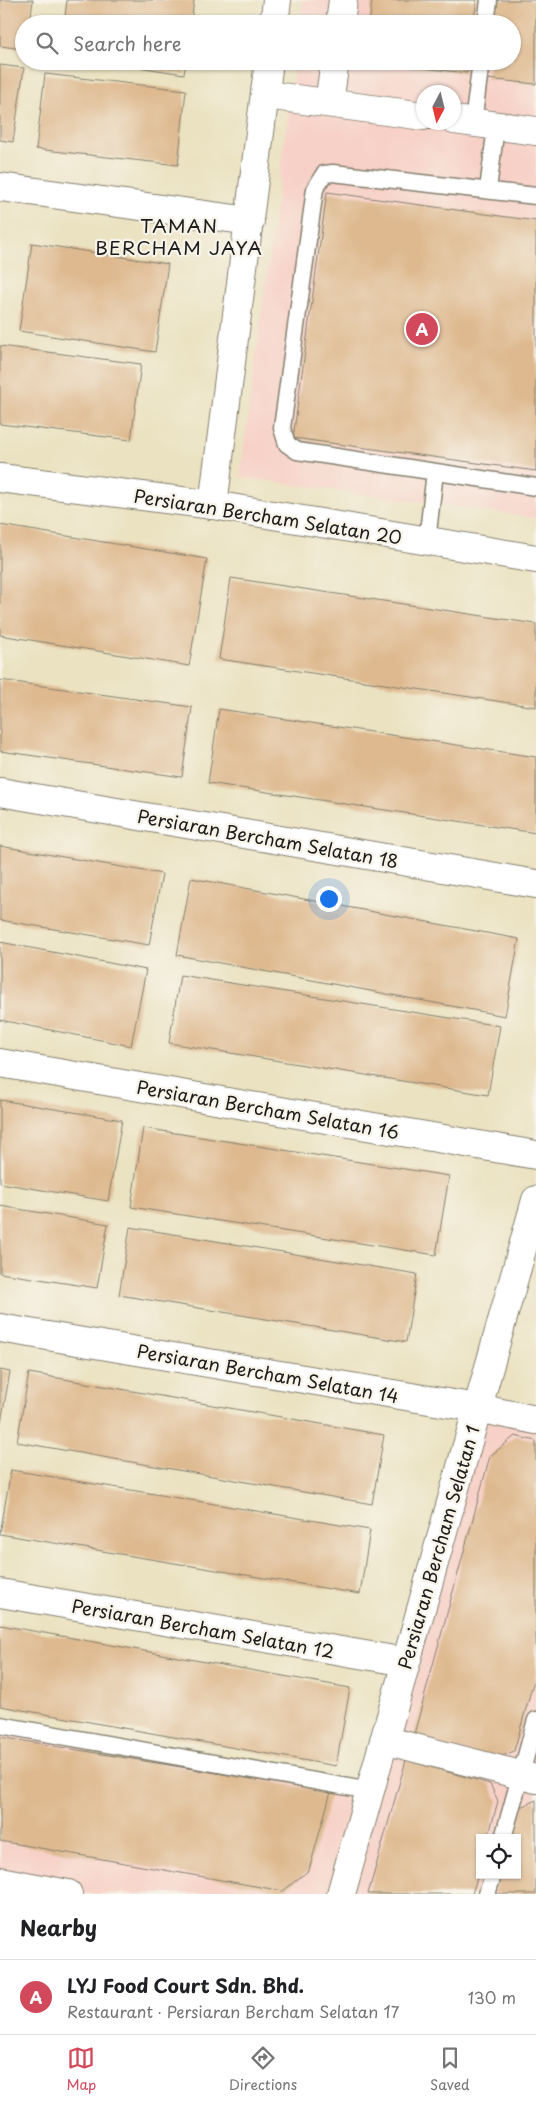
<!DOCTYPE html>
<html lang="en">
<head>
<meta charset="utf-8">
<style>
	body { margin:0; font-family:"Playpen Sans",sans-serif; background:#f6f6f6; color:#202124 }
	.controls { position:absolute; right:15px; bottom:15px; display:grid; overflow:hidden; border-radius:0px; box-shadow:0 1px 4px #0004 }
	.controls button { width:45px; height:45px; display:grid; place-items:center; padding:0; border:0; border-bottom:1px solid #e0e0e0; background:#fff; color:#202124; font:25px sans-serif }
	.compass { position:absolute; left:416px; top:85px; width:45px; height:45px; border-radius:50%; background:#fff; box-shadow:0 1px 4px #0004; rotate:187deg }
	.you { position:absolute; left:328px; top:898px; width:18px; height:18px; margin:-12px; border:4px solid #fff; border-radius:50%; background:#1a73e8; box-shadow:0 0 0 8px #1a73e833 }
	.badge { display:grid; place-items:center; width:32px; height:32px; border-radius:50%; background:#d1495b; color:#fff; font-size:16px; font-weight:700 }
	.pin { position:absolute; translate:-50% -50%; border:2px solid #fff; box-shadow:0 1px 5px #0006 }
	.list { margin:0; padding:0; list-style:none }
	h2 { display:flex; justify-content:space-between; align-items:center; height:65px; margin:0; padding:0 20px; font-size:21px }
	h2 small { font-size:16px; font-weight:400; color:#757577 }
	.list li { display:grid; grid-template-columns:32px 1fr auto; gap:15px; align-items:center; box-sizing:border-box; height:75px; padding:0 20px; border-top:1px solid #e0e0e0 }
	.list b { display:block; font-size:19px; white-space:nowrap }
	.list p { margin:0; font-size:16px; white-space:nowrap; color:#757577 }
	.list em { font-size:16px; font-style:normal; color:#757577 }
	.icon { flex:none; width:28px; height:28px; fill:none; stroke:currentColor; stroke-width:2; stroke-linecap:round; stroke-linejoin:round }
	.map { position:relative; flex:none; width:536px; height:1894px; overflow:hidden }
	.search { position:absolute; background:#fff; box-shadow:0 1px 4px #0004; left:15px; right:15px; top:15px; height:55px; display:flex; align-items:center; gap:12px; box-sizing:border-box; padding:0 18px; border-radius:28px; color:#757577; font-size:19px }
	.sheet { height:140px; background:#fff }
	nav { display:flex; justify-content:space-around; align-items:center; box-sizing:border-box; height:70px; border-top:1px solid #e0e0e0; background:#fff; font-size:14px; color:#757577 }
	nav a { display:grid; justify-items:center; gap:2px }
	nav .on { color:#d1495b }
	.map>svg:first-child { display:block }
	.built { fill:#f7d1c7; fill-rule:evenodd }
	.building { fill:#deb98f }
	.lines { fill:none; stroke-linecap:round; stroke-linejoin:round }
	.service-casing { stroke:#847f6e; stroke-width:19 }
	.minor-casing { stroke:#847f6e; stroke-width:30 }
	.tertiary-casing { stroke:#847f6e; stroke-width:30 }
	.service { stroke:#fff; stroke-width:16 }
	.minor { stroke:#fff; stroke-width:28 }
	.tertiary { stroke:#fff; stroke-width:28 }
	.labels { text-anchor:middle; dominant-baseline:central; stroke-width:4.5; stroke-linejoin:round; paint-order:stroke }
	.street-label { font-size:18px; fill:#1c1c1c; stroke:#f7f3e8 }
	.neighbourhood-label { font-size:19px; letter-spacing:1px; fill:#1c1c1c; stroke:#f7f3e8 }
</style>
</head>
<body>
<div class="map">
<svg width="536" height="1894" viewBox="0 0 536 1894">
	<rect width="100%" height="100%" fill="#f7f3e8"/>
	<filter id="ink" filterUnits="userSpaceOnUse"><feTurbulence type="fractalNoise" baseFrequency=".02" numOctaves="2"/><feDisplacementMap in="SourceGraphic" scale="10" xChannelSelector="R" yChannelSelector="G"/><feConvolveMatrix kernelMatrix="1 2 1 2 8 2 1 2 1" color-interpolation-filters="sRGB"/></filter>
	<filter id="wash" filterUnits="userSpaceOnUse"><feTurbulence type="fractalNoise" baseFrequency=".0096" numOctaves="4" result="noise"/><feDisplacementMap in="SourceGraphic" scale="20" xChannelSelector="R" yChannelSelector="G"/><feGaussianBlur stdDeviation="1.12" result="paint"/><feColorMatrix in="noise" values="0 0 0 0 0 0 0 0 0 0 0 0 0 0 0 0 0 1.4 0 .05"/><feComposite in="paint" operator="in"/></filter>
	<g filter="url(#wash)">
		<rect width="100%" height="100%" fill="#ebe2c1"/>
		<!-- built -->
		<path class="built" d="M303,0h233v518l-296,-41 55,-416h217v-37h-212zM424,92h30v30h-30z
			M487,1415l49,13v466h-536v-164l362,61zM480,1838h37v37h-37z"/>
		<g id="blocks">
			<!-- building -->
			<path class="building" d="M0,0h33l-3,24h-6v25l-24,-3z
				M67,0h127l-3,24h-127z
				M372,0h105l-4,24h-104z
				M497,0h39v84l-49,-5 3,-18h22v-37h-18z
				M98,61h88l-2,13z
				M384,61h84l-1,12 -80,-9z
				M0,65l24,3 -11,74 -13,-2z
				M45,74l141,16 -8,75 -142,-16z
				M327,192l209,29v250l-243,-33z
				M32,243l136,21 -13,88 -136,-21z
				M0,346l141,18 -10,76 -131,-16z
				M0,525l207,34 -18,107 -189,-31z
				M231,578l305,46v83l-317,-48z
				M0,680l192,27 -10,70 -182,-26z
				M219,709l317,48v76l-328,-50z
				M0,846l162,28 -13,71 -149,-25z
				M191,878l328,61 -14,77 -328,-61z
				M0,942l146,28 -15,76 -131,-26z
				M180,975l320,51 -12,69 -319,-52z
				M0,1100l122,20 -14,81 -108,-18z
				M143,1128l306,48 -13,79 -305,-48z
				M0,1206l108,18 -11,64 -97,-15z
				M130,1227l287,47 -11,68 -287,-47z
				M0,1370l10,2 -9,50h-1z
				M29,1373l355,62 -12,69 -355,-62z
				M515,1436l21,5v232l-22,78 -19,8 -82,-21 77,-282z
				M11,1470l359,60 -10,64 -360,-60z
				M0,1625l350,63 -14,78 -336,-60z
				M0,1737l331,55 -22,78 -26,21 -283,-50z
				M406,1760l84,24 8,17 -10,37h-8v30l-8,26h-104z
				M536,1800v94h-42l5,-19h18v-37h-8l9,-30z"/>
		</g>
	</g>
	<g filter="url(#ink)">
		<use href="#blocks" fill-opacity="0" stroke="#847f6e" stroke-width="1"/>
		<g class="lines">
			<defs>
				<path id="service" d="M486,24l3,-24
					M473,123l8,-62
					M488,190l8,-64
					M536,196l-203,-23 -9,1 -9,15 -33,239 5,16 10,7 239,36
					M427,541l8,-69
					M0,1725l370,66
					M503,1838l33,-118
					M487,1894l6,-19"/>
				<path id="minor" d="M274,24l3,-24
					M340,24l3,-24
					M266,95l158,21
					M329,103l6,-42
					M454,120l82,11
					M0,187l250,34
					M213,505l56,-444
					M0,792l536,92
					M0,1063l536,92
					M0,1328l477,80 59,12
					M0,1593l406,69
					M384,1740l152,39
					M0,1881l68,13
					M341,1894l195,-694"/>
				<path id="tertiary" d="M0,478l213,27 323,54"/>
			</defs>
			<!-- service casing -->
			<use href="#service" class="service-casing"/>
			<!-- minor casing -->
			<use href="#minor" class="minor-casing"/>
			<!-- tertiary casing -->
			<use href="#tertiary" class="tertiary-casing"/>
			<!-- service -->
			<use href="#service" class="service"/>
			<!-- minor -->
			<use href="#minor" class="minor"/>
			<!-- tertiary -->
			<use href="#tertiary" class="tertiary"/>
		</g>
	</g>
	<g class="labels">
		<!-- street labels -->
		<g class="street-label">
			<text transform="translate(268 516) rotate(9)">Persiaran Bercham Selatan 20</text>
			<text transform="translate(268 838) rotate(10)">Persiaran Bercham Selatan 18</text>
			<text transform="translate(268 1109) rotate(10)">Persiaran Bercham Selatan 16</text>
			<text transform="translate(268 1373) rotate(10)">Persiaran Bercham Selatan 14</text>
			<text transform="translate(438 1547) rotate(-74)">Persiaran Bercham Selatan 1</text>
			<text transform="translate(203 1628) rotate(10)">Persiaran Bercham Selatan 12</text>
		</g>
		<!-- neighbourhood labels -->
		<g class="neighbourhood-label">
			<text x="179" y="225">TAMAN<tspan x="179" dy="22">BERCHAM JAYA</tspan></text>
		</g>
	</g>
</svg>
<div class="controls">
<button><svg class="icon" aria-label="locate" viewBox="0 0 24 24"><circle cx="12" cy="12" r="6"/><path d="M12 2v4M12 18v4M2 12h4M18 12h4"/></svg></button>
</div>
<svg class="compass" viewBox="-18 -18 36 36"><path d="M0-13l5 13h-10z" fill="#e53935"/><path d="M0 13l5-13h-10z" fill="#757577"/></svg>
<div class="you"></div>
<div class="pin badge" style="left:422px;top:329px">A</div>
<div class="search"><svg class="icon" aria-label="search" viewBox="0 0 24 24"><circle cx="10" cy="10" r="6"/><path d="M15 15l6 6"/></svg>Search here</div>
</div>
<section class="sheet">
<h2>Nearby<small></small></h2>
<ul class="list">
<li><span class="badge">A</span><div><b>LYJ Food Court Sdn. Bhd.</b><p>Restaurant · Persiaran Bercham Selatan 17</p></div><em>130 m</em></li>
</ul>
</section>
<nav>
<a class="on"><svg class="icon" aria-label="map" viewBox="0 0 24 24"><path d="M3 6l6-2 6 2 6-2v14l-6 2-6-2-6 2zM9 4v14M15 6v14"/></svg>Map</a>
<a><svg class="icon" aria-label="directions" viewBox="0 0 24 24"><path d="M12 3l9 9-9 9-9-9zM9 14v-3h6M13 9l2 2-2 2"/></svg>Directions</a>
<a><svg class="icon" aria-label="saved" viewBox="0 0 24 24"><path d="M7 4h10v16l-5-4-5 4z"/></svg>Saved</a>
</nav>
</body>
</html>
